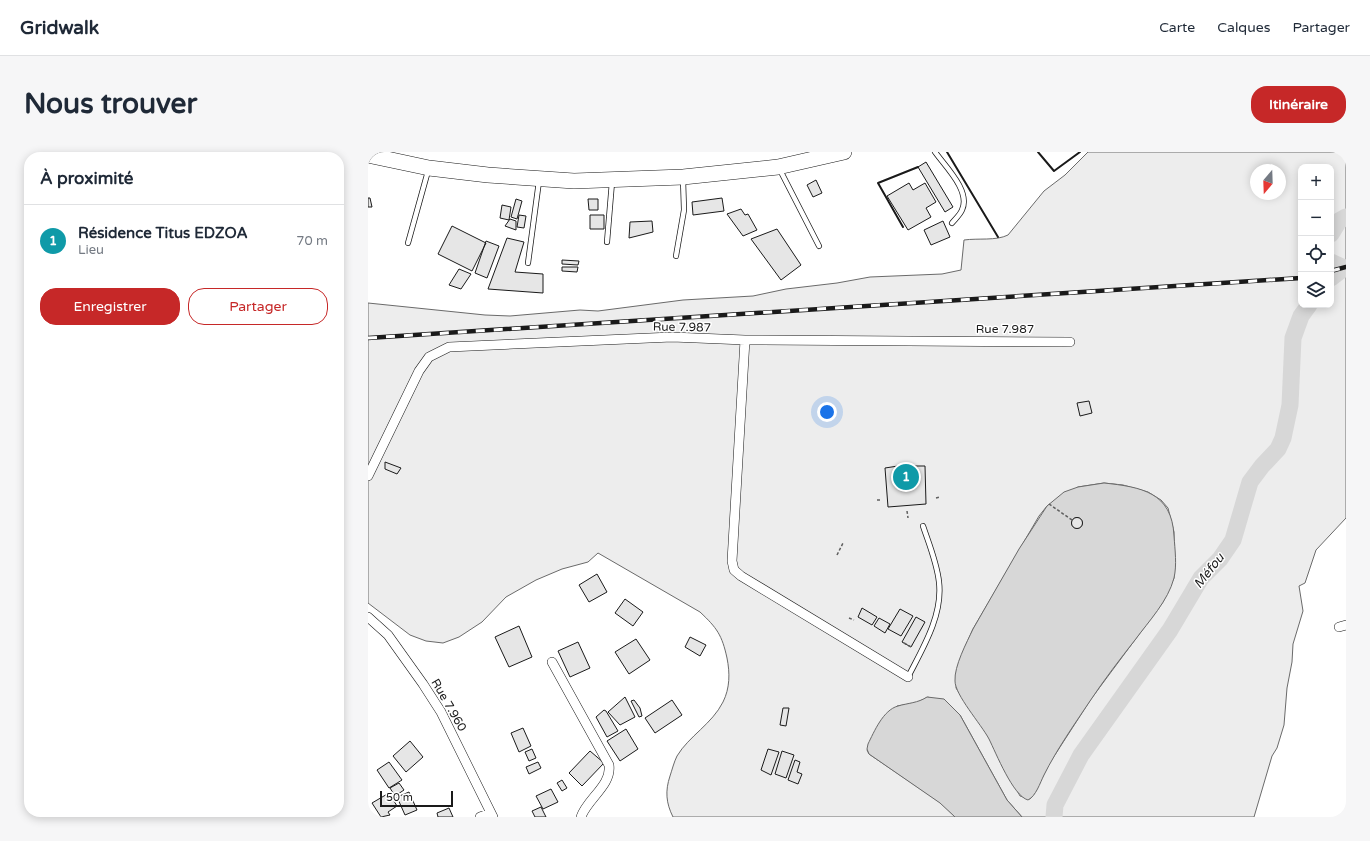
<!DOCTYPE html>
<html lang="fr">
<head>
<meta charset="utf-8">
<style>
	body { margin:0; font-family:"Varela Round",sans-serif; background:#f6f6f7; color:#1f2937 }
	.controls { position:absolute; right:12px; top:12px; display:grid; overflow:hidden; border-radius:8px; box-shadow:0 2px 10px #0003 }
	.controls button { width:36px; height:36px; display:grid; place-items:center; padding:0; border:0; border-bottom:1px solid #e0e1e3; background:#fff; color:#1f2937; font:20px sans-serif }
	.compass { position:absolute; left:882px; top:12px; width:36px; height:36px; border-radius:50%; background:#fff; box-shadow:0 2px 10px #0003; rotate:199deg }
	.scale { position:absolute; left:12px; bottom:10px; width:73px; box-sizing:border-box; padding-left:4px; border:2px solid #1a1a1a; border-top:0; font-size:11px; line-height:14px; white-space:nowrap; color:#1a1a1a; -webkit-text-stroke:3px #fff; paint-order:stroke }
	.you { position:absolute; left:459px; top:260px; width:14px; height:14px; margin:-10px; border:3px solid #fff; border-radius:50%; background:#1a73e8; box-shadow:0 0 0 6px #1a73e833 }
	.badge { display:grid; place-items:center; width:26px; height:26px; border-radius:50%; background:#c62828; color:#fff; font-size:13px; font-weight:700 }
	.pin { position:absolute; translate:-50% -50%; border:2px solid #fff; box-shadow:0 1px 4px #0006 }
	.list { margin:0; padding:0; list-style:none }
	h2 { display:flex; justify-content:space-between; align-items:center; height:52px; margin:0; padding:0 16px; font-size:17px }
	h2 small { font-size:13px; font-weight:400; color:#747a83 }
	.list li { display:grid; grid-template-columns:26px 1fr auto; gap:12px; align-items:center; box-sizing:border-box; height:72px; padding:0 16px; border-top:1px solid #e0e1e3 }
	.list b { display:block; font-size:15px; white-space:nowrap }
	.list p { margin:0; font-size:13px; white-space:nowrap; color:#747a83 }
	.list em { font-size:13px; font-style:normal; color:#747a83 }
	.actions { display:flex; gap:8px; padding:12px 16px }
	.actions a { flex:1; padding:9px 0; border:1px solid #c62828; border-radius:16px; text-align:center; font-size:14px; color:#c62828 }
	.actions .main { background:#c62828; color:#fff }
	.icon { flex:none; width:22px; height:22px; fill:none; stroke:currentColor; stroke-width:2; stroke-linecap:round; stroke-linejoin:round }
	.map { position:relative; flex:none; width:978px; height:665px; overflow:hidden; border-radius:16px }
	header { display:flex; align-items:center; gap:24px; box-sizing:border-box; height:56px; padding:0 20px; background:#fff; border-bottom:1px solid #e0e1e3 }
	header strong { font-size:19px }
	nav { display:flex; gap:22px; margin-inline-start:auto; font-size:14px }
	.intro { display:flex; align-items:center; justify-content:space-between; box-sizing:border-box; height:96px; padding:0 24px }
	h1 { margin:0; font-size:28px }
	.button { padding:10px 18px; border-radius:16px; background:#c62828; color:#fff; font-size:14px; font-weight:700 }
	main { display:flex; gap:24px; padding:0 24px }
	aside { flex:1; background:#fff; border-radius:16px; box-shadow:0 2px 10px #0003 }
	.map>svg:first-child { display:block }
	.green { fill:#ededed; stroke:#6a6a6a; fill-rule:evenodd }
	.water { fill:#d7d7d7; stroke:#6a6a6a }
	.pier { fill:#fff; stroke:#6a6a6a }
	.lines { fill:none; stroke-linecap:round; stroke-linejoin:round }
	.river { stroke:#d7d7d7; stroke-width:17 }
	.building { fill:#e6e6e6; stroke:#1a1a1a }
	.service-casing { stroke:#1a1a1a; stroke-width:6 }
	.minor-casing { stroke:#1a1a1a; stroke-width:10 }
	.trunk-casing { stroke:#1a1a1a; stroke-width:16 }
	.path { stroke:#5f5f5f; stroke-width:1.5; stroke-dasharray:3 2; stroke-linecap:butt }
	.service { stroke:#fff; stroke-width:4.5 }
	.minor { stroke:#fff; stroke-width:9 }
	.trunk { stroke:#fff; stroke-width:15 }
	.rail-casing { stroke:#1a1a1a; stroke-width:4.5 }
	.rail { stroke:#fff; stroke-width:3; stroke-dasharray:9; stroke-linecap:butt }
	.wall { stroke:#1a1a1a; stroke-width:2 }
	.labels { text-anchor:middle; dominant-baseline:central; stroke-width:3; stroke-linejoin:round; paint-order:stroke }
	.street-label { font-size:12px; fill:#1a1a1a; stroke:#fff }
	.water-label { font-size:13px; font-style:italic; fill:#1a1a1a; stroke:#fff }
</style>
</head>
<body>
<header>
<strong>Gridwalk</strong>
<nav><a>Carte</a><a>Calques</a><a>Partager</a></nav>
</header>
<div class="intro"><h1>Nous trouver</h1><a class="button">Itinéraire</a></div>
<main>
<aside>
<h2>À proximité<small></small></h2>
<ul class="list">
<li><span class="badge" style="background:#0f9aa8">1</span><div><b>Résidence Titus EDZOA</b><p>Lieu</p></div><em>70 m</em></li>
</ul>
<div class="actions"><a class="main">Enregistrer</a><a>Partager</a></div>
</aside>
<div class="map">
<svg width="978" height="665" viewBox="0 0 978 665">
	<rect width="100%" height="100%" fill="#fff"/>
	<!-- green -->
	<path class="green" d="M720,0h258v366l-30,32 -11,33 -6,3 4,25 -10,33 -1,18 -5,26 -3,37 -7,23 -5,8 -18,61h-232l-15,-17 -47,-85 -32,-18 -12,6 -19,3 -30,44 2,4 72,49 14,14h-282c-7,-14 -8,-26 -3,-41 2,-6 4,-14 7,-20 12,-20 35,-32 46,-54 7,-14 7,-29 4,-44 -5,-23 -10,-30 -27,-46l-102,-59 -10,9 -26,7 -26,11 -30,17 -24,25 -23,15 -16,6 -17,-2 -16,-6 -42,-32v-300l117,12 25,1 70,-6 18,1 85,-11 70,-4 33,-7 51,-6 33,-6 72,-3 19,-4 3,-30c14,-2 32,1 44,-5l36,-44 21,-16zM933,15h30v138h-30zM888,18h24v24h-24zM736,331l19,2 25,7 13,8 7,8 6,24v46l-11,24 -72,97 -42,65 -15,30 -4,5 -10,-3 -35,-66 -25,-36 -4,-6 3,-24 6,-17 8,-18 66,-113 8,-10 31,-19z"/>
	<!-- water -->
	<path class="water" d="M736,331c37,4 68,9 70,53 1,14 3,29 0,42 -6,23 -25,43 -39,62 -15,19 -31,40 -45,61 -16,24 -33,48 -46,74 -4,8 -8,21 -16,25 -15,-4 -32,-47 -39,-61 -8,-15 -34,-44 -34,-58 -1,-15 12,-39 18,-52l46,-80 28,-43 17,-14 14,-5z
		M559,545l17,2 16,16 47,85 15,17h-67l-15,-14 -71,-49 -2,-5 1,-5c6,-12 15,-34 30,-38 10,-3 20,-3 29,-9z"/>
	<!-- pier -->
	<path class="pier" d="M703.5 371a5.5 5.5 0 1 1 11 0a5.5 5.5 0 1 1-11 0Z"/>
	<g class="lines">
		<!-- river -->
		<path class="river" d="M963,82l8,-13 7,-4
			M963,110l13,6 -13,10
			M686,665l1,-12 26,-50 89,-125 31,-52 19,-19 13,-19 17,-58 12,-16 16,-17 5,-11 7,-33 3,-67 8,-22 8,-11"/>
	</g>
	<!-- building -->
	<path class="building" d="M558,10l27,45 -8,5 -27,-45z
		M448,28l6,13 -9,4 -6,-12z
		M541,31l4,7 12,-7 11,19 -10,6 5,9 -23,13 -21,-34z
		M0,46h2l2,9h-4z
		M354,46l2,13 -31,4 -1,-13z
		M148,47l6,2 -5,18 -6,-2z
		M220,47h10v11h-9z
		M134,53l9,2 -2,13 -9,-2z
		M373,57l4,6 3,-1 9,16 -14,6 -16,-22z
		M151,63l7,1 -2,12 -7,-1z
		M222,63h14v14h-14z
		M142,67l6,2v9l-11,-4z
		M284,69l1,11 -24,6 1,-16z
		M575,69l7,16 -19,8 -7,-15z
		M84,74l34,17 -14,28 -34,-17z
		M409,77l24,36 -20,15 -30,-41z
		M139,86l17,4 -9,30 28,2v19l-55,-4z
		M118,89l13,5 -12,32 -12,-5z
		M194,108l17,1 -1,4 -16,-1z
		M194,115h16l-1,5 -15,-1z
		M91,117l12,5 -10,15 -12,-4z
		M721,249l3,12 -12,3 -3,-13z
		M17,310l16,6 -4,6 -12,-5z
		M543,312v2h14l1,38 -38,3 -3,-39z
		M703.5 371a5.5 5.5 0 1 1 11 0a5.5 5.5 0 1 1-11 0Z
		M229,422l10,18 -18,10 -10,-17z
		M257,447l18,13 -10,14 -18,-13z
		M494,456l15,9 -5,8 -14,-8z
		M532,457l13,7 -12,20 -13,-7z
		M548,465l9,5 -14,25 -9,-5z
		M511,466l11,6 -5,9 -11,-7z
		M151,474l13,31 -23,10 -14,-30z
		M322,485l16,8 -6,11 -15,-9z
		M268,487l14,21 -21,14 -14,-22z
		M210,490l12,26 -20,9 -12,-26z
		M257,545l10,20 -15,8 -12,-13z
		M266,548l6,8 2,8 -3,1 -8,-16z
		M304,548l10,15 -27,18 -10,-15z
		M415,556h6l-3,18 -6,-1z
		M236,558l2,1 12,20 -11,6 -11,-20z
		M155,576l8,18 -12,6 -8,-19z
		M258,577l12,20 -18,12 -13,-20z
		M42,589l13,16 -17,15 -13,-16z
		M164,597l4,9 -7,3 -4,-9z
		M400,597l11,3 -8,23 -10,-5z
		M222,599l14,12 -22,23 -13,-13z
		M414,599l12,4 -8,23 -11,-4z
		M427,608l5,2 -3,10 5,2 -4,10 -10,-4z
		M21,610l13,18 -13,8 -12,-18z
		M170,610l3,6 -12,6 -3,-7z
		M194,628l5,8 -5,3 -5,-8z
		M31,631l5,7 -9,6 -5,-8z
		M183,637l7,13 -15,7 -7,-13z
		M41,640l8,18 -12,5 -8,-18z
		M21,641l8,13 -9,6 2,3 -9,2 -9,-14z
		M173,655l5,10h-11l-3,-6z
		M81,656l4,9h-15l-1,-4z"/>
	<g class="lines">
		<defs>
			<path id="service" d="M567,0c10,14 36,39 27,58 -2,5 -7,9 -10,13
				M412,18l39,76
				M239,90l5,-60
				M40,91l20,-72
				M308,104l8,-46 -1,-31
				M160,111l11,-82
				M540,525c15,-29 35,-62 31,-95 -2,-19 -10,-38 -16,-56"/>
			<path id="minor" d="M377,188l-13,221 2,9 7,6 167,101
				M0,324l51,-105 10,-14 20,-10 223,-10 73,3 325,2
				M0,465l20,18 35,49 18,28 52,105
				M971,475l7,-2
				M184,510l57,103c3,20 -22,34 -28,52
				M112,665l11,-4"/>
			<path id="trunk" d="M0,3l61,13 59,7 86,6 109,-4 95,-10 66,-15"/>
		</defs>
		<!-- service casing -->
		<use href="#service" class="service-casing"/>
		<!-- minor casing -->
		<use href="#minor" class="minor-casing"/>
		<!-- trunk casing -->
		<use href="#trunk" class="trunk-casing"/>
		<!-- path -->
		<path class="path" d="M568,346l4,-1
			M509,348h5
			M681,352l23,16
			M539,359l1,7
			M469,403l6,-12
			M481,466l5,2
			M536,491l7,4 1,-2"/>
		<!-- service -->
		<use href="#service" class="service"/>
		<!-- minor -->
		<use href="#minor" class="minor"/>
		<!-- trunk -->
		<use href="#trunk" class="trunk"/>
		<defs>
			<path id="rail" d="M963,119l15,-4
				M0,186l933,-60"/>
		</defs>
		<!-- rail casing -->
		<use href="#rail" class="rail-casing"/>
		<!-- rail -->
		<use href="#rail" class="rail"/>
		<!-- wall -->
		<path class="wall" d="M579,0l51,85
			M670,0l16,19 26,-19
			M535,75l-25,-44 40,-16"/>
	</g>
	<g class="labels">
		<!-- street labels -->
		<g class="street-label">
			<text transform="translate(314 175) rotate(1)">Rue 7.987</text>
			<text x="637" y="177">Rue 7.987</text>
			<text transform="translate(81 553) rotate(60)">Rue 7.960</text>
		</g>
		<!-- water labels -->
		<g class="water-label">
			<text transform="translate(841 419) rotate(-52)">Méfou</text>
		</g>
	</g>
</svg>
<div class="controls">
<button>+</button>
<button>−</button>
<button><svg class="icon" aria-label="locate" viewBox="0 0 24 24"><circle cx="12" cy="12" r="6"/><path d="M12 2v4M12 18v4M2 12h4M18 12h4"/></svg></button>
<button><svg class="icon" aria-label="layers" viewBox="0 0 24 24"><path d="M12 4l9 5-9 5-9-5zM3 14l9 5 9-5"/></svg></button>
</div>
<svg class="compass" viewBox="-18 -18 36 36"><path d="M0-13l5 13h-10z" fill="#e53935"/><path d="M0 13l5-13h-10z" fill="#747a83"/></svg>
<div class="scale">50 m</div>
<div class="you"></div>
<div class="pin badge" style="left:538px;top:325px;background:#0f9aa8">1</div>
</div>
</main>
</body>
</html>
